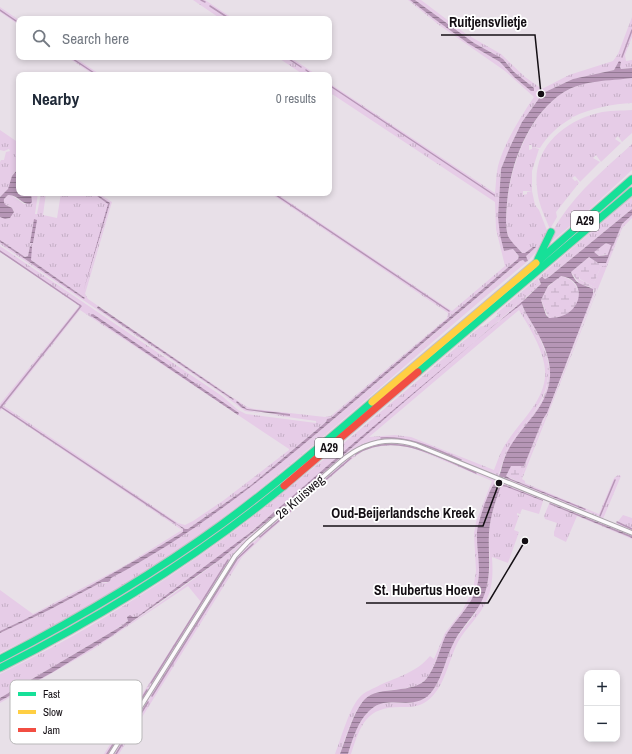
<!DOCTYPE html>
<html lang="en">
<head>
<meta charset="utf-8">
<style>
	body { margin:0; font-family:"Archivo Narrow",sans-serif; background:#f2f2f3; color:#1f2937 }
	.controls { position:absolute; right:12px; bottom:12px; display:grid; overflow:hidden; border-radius:8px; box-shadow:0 2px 6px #0003 }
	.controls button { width:36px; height:36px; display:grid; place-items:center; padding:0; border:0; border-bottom:1px solid #e0e1e3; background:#fff; color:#1f2937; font:20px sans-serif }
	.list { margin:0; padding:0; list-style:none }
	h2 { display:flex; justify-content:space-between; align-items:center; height:52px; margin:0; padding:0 16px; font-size:17px }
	h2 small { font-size:13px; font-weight:400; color:#747a83 }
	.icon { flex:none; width:22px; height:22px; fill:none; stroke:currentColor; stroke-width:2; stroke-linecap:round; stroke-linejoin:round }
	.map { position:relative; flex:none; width:632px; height:754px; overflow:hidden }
	.search { position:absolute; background:#fff; box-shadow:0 2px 6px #0003; left:16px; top:16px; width:316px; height:44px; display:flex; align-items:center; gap:10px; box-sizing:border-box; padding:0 14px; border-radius:8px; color:#747a83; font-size:15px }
	.panel { position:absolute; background:#fff; box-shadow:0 2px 6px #0003; left:16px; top:72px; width:316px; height:124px; border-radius:8px }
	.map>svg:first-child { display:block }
	.grass { fill:url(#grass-tufts); fill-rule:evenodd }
	.wetland { fill:url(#wetland-marsh) }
	.water { fill:url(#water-rules); fill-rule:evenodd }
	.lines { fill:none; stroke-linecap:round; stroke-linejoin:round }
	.stream { stroke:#b696b6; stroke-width:1.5 }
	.street-casing { stroke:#aaa4aa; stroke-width:5.5 }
	.fast-casing { stroke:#c4bfc4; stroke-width:9 }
	.slow-casing { stroke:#c4bfc4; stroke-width:9 }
	.jam-casing { stroke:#c4bfc4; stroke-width:9 }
	.street { stroke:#fcfafc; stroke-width:3.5 }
	.fast { stroke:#16e098; stroke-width:7 }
	.slow { stroke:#ffcf43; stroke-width:7 }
	.jam { stroke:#f24e42; stroke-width:7 }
	.labels { text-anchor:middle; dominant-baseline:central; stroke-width:3.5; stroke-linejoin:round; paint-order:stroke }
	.shield { fill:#fff; stroke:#5a575a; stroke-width:1 }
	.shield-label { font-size:12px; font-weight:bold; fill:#140f14 }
	.street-label { font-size:13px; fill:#140f14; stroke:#fff }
	.key { fill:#fff; stroke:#b8b7b8; stroke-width:1 }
	.key-label { font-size:11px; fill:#140f14 }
	.leader { fill:none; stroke:#140f14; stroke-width:1.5 }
	.callout-dot { fill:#140f14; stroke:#fff; stroke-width:1.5 }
	.callout-label { font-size:14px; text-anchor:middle; font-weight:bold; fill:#140f14; stroke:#fff; stroke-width:3.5; stroke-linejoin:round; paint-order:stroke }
</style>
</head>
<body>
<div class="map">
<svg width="632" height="754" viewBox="0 0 632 754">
	<defs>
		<pattern id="grass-tufts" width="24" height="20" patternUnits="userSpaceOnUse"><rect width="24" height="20" fill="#e6cce7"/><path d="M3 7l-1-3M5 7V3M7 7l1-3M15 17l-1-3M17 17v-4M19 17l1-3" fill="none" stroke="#c4aec5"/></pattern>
		<pattern id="wetland-marsh" width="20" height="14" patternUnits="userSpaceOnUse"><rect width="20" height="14" fill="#e6cce7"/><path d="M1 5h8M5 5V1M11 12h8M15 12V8" fill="none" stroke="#c4aec5"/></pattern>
		<pattern id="water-rules" width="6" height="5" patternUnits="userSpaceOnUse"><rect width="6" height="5" fill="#b696b6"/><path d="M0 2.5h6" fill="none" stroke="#937993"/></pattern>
	</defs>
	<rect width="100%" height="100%" fill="#e8e0e8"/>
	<!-- grass -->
	<path class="grass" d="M193,0h12l29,19h-13z
		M408,0h2l23,18 36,26 31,18 14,15 18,14h1l1,-3 -20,-16 -9,-11 -14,-9 -17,-9 -59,-43h6l45,34 35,20 24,23 17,12 27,-14 44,-14 5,-7 14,-37v20l-7,18 1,6 6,-1v8l-11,1 -1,-2 1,-5h-2l-5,8 -41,9 -30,14 -21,29 -12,25 -9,22 -3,48 6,34 9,-2 6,7 -1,3 -187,159 -4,1 -1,3 -75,63 -63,44h-3l-11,-7 9,7v3c-59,36 -120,70 -183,99v-41l33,24 91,-48 58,-36 -180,-121 -2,2v-7l79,-98 -79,-54v-6l222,150 16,14 8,4 70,9v-2l-71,-10 -24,-18 -221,-149v-2l85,57v-1l-54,-38 -1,-14 -2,10 -3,1 -25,-17v-23l8,2 3,-2 3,-6 -3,-4 -7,-3v-5l4,-4h3l13,9 8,-2 -1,-9h7l-3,21h2l4,-21h5l-3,22 14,3 4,-25h32l16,11 -24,85 25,-86 -15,-10h3l14,9 -27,92 3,5 159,108 7,2 71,8 6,-1 116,-98 1,-5 -178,-120h6l176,118 53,-45 -9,-37 -1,-27 -166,-110v-9l166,110c1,-9 1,-18 3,-27 7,-25 22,-48 36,-69l-29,-26 -66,-46zM34,220l2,1 -3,22h-3zM98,306l124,85 12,7 -1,2 -136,-92zM80,310l209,139v1l-65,50 -31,21 -8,4 -7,-2 -174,-117zM237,401l10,8 43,6c-16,0 -43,-1 -54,-13z
		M0,7l19,13v5l-19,-13z
		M67,57h7l27,18h-7z
		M277,57h13l27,18h-13z
		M632,78v25c-19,1 -41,5 -59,14l-2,-1 1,2c-14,8 -24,17 -32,30l-8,-1v-2h-3v5l3,-1v-2l7,2 -7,22v20h-9v4l4,-1v-2l5,-1 3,14 4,5 9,23 -9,16 -11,12 -2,-4v-2l10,-8h-3l-9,7 -3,-2c-4,-5 -11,-10 -13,-16 -3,-10 -2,-21 -1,-31 3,-39 22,-91 57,-113 20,-12 46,-12 68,-14z
		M632,110v23l-10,9 -4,-6 -3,3 6,4 -20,19 -5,-7 -3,3 7,4 -20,20 -5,-6 -3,2 3,3 2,-1 2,3 -23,29 1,5 -7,12c-6,-14 -12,-26 -13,-41 -5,-39 25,-66 61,-75 11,-3 23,-2 34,-3z
		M0,130l19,13v26c-11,7 -6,13 -11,21 -2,2 -6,5 -8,7v-35l1,-2h3l2,-8 4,-1 -1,-2 -5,2 -4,-1z
		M632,144v26l-42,39 -41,35 -2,-1c4,-8 8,-17 13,-24 19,-29 47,-52 72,-75z
		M632,197v12l-83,68 -4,2 -3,-2 -4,3v3l-21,19 -1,4 -275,234 -103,76 -5,1 -3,-2 -3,2 1,3 -1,2 -17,11 -110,65v-24c72,-35 140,-76 205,-122 53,-37 102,-79 152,-120 41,-35 83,-70 124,-106l2,1 1,-1 14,-11 -1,-2z
		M632,218l-9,9 -2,4 -99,248 3,2v2l74,31 15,-36 4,-3 3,1 -18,43 -101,-40 1,-2 83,33 -67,-28 78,-192 -1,-2 -16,-9 -1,-3 5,-1 10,8 7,-17 5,-1 2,-2 13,-34z
		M522,260l5,2c-89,73 -173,151 -262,223 -82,66 -171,122 -265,168v-20l49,-23 53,-28 4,1 4,-2 1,-3c92,-49 171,-115 250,-182 53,-45 106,-90 159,-135z
		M517,306l3,1c25,43 44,68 8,113 -14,17 -24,31 -30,52l2,2 -1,4 -3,-1 -1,-3 -3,1 -67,-27 -29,-8 -36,7 -12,7 -110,97 -86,135 -3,1v4l-39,63h-6l97,-152 -13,-16 -96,64 -92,53v-2c84,-46 166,-98 241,-158 39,-31 76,-65 114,-99 53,-47 108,-93 162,-138zM519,310c10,17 21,34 25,53 7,33 -21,54 -37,79 -6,8 -9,18 -13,28l-83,-33 -16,-2 -26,2z
		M387,442l17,1 13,4 81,33c-10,15 -20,37 -21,56 0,15 4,30 1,45 -4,24 -21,35 -32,55 -7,12 -9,27 -17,39 -12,21 -48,9 -64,24 -11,10 -20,40 -25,55h-5c6,-15 14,-45 24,-56 6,-7 14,-9 21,-13 18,-8 37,-13 50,-29l4,3 11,-26 17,-22 11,-21 3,-19 -2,-37 2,-12 16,-41 -76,-32 -15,-4h-11l-15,2 -12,4 -15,11 -82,72 -24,23 -123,197h-7l35,-55h3l-1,-4 86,-137 17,-17 2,1 3,-3v-3l45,-39 2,1 2,-1 -1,-3 47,-39 1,1 2,-1 -1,-2 18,-8z
		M501,481l37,15 5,3v1l-4,-1 -29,-12 33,14 -4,13 -17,-5 -2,5 -3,-1v2l2,1 -5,14 5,2 -11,31 -16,-6c1,15 1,29 -5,42 -6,17 -21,28 -29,43 -10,19 -13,46 -31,59 -8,6 -16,6 -26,6 -35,0 -40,17 -50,47h-3c5,-16 11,-37 26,-47 19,-12 43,6 59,-17 10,-14 13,-33 21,-48 5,-9 12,-16 18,-24 9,-13 15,-29 17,-45 2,-13 -1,-27 0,-40 1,-16 6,-31 12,-47h6l-7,-3z
		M551,501l81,33v2l-82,-33z
		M549,504l83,34v1l-55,-23 -11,26 -12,-6v-4l3,-9 -12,-4 -1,-3z
		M623,515l9,3v14l-16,-8z"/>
	<!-- wetland -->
	<path class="wetland" d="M632,215v3l-11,11 -13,34 -3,3h-4l-7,17 -10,-7h-5v3l17,9v2l-77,192 -13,-6 4,-10h14l19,-47 4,-6 47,-122 -3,-4 -11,-3 -9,-12 18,-15 9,6 8,-9 -6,2 -7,-4 13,-10 7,4 9,-22z
		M560,276c6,1 10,3 14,7 13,17 -1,31 -18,35l-4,8 -11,-26 6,-12z
		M539,279l2,5 -16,14 -2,10 16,28 8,20 3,16 -1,11 -4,16 -40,57 -6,17 -2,-1c7,-21 17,-34 31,-52 5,-7 12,-14 15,-22 15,-33 -7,-64 -23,-91l-2,1 -2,-4 1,-3 21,-18z"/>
	<!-- water -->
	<path class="water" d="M410,0h5l59,43 29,16 11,13 20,16v3h-3l-17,-14 -14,-15 -31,-18 -36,-26z
		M619,61l2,1 -1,5 1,2 11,-1v10c-23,3 -48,2 -68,14 -35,22 -54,72 -57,111 -1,11 -2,23 1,33 3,6 10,12 14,17h3l8,-6h3l-10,9 2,5 -3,1 -2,-2 -3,1c-57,48 -114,96 -171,145 -75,64 -150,126 -238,172l-1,3 -2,1h-6l-53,28 -49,23v-2c63,-29 124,-63 183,-99v-3l-9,-7 11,7h3l63,-44 75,-63 1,-3 4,-1 187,-159 1,-3 -6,-7 -9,2 -4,-16 -2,-18 3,-48 9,-22 12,-25 21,-29 30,-14 41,-9z
		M17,170l1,2 1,-1v22h12l1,9 -2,2c-9,0 -13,-10 -22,-9l-4,4c-1,7 4,6 8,9l2,4 -4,6 -5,1 -5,-2v-20l8,-8 4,-13z
		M93,193h2l15,10 -26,86 24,-85z
		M632,209v6l-10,9 -9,22 -7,-3 -12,9 5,4 9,-1v3l-2,5h-8l-9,-6 -18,15c6,14 10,11 22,17v5l-46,119 -4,6 -19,47h-13l-5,10 5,3 75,30 -1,1 -82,-33 -3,6 43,17v1l-36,-14 -6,-1c-6,16 -11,31 -12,47 -1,18 2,35 -2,52 -5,26 -22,36 -33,57 -8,15 -11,34 -21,48 -16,23 -40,5 -59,17 -15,10 -21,31 -26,47h-8c6,-15 14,-44 25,-55 14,-14 49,-4 62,-21 9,-12 12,-27 18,-41 10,-18 26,-29 32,-51 5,-18 -1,-36 0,-54 1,-10 11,-40 17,-48 2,-2 3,-3 4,-5 3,-6 4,-15 7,-22 12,-30 43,-46 45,-81 1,-18 -8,-36 -17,-51 -4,-7 -9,-14 -11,-21l-28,21 -98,84 -121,106 -57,46 -108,76 -57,35 -53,29v-3l120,-71 8,-6 -1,-4 3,-2 3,2 5,-1 113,-84 105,-91 167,-140 18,-17 -2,-5 3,-2 3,2 4,-2zM561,276c29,4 21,43 -12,42l-3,-3 -5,-15 7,-14z
		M34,219l3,1 -4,23h-3z
		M0,240l25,17 3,-1 2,-10 2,1 -1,13 54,38 -1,1 -84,-57z
		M98,306l124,85 12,8 -1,1 -136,-92z
		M93,314l146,99 -1,2 -148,-100z
		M237,401l10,8 43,5v2l-43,-6 -6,-3 -5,-5z
		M550,503l82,33v2l-83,-34z"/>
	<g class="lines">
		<!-- stream -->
		<path class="stream" d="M201,0l4,2
			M210,6l20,13
			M0,10l19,13
			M70,57l27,18
			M286,57l15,10
			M622,57l10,-27
			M306,70l7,5
			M329,85l165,110
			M273,193l176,118
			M0,251l81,55 -81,102
			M608,256l4,-11
			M1,407l174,116
			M381,438c29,-2 54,11 80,22
			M356,454c40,-24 82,3 120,19
			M308,495l43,-37
			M600,516l15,-36
			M617,522l15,7
			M260,537l43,-37
			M151,683l77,-123
			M152,696l85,-137 16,-15
			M107,754l40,-64
			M116,754l32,-52"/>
		<defs>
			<path id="street" d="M111,754l124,-198 13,-14 92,-80c22,-19 48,-26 76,-17l216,88"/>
			<path id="fast" d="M538,259l13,-27
				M536,263l96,-84
				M418,372l214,-181
				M0,659c77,-40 152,-84 222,-135 52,-38 101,-80 150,-122
				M0,668c101,-51 196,-110 284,-182"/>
			<path id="slow" d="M372,402l164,-139"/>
			<path id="jam" d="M284,486l134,-114"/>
		</defs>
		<!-- street casing -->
		<use href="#street" class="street-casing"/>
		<!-- fast casing -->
		<use href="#fast" class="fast-casing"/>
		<!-- slow casing -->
		<use href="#slow" class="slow-casing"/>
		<!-- jam casing -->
		<use href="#jam" class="jam-casing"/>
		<!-- street -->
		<use href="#street" class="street"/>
		<!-- fast -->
		<use href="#fast" class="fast"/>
		<!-- slow -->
		<use href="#slow" class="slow"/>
		<!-- jam -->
		<use href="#jam" class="jam"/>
	</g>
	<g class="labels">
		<!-- shield labels -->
		<g class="shield">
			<rect x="571" y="211" width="28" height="20" rx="3"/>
			<rect x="315" y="438" width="28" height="20" rx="3"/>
		</g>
		<g class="shield-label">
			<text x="585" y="221">A29</text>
			<text x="329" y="448">A29</text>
		</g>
		<!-- street labels -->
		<g class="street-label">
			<text transform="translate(300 497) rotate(-41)">2e Kruisweg</text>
		</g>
	</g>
	<!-- legend -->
	<rect x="10" y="680" width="132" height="64" rx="6" class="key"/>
	<rect x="18" y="692" width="18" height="4" fill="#16e098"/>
	<rect x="18" y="710" width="18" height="4" fill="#ffcf43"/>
	<rect x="18" y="728" width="18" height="4" fill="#f24e42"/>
	<g class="key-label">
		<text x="43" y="698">Fast</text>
		<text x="43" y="716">Slow</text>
		<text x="43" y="734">Jam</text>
	</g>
	<!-- callouts -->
	<path class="leader" d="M541 94L535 35H441M499 483L483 526H323M525 541L488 603H366"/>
	<g class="callout-dot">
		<circle cx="541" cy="94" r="4"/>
		<circle cx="499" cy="483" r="4"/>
		<circle cx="525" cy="541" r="4"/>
	</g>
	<g class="callout-label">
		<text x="488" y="27">Ruitjensvlietje</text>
		<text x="403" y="518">Oud-Beijerlandsche Kreek</text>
		<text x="427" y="595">St. Hubertus Hoeve</text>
	</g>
</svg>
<div class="controls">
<button>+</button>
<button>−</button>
</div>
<div class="search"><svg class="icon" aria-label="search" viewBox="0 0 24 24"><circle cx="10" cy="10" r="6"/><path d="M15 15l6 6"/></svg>Search here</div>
<section class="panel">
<h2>Nearby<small>0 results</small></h2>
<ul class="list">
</ul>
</section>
</div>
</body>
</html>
